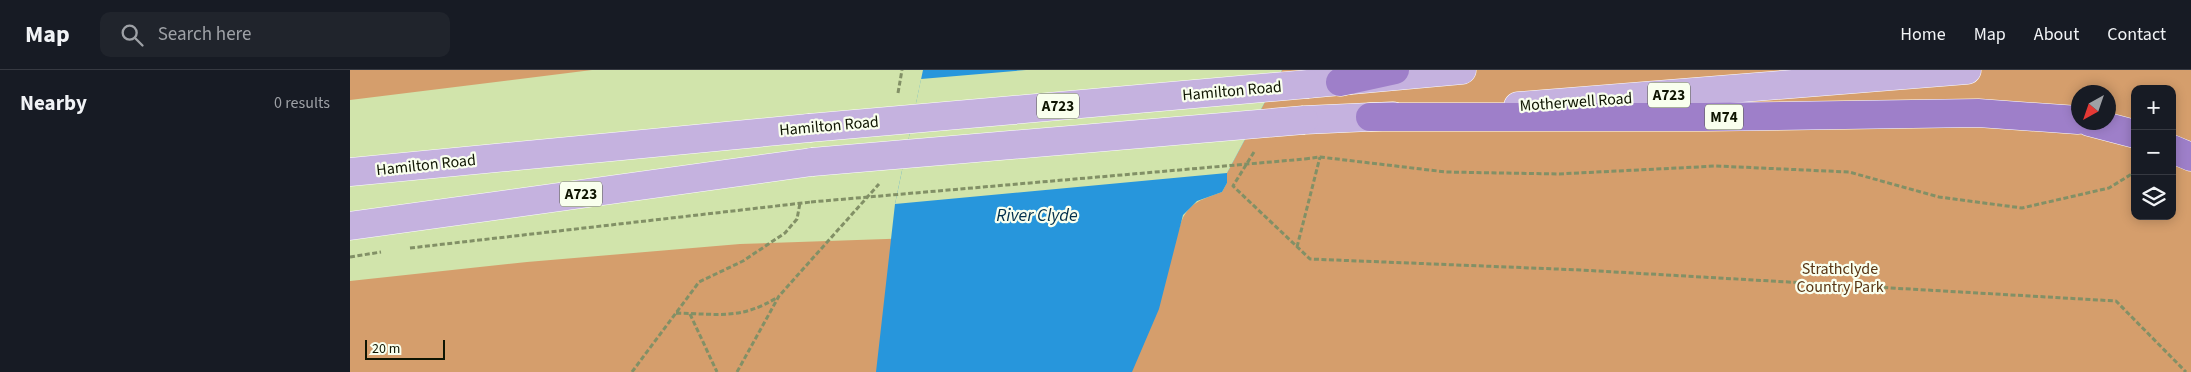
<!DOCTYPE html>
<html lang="en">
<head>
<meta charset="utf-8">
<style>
	body { margin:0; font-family:"Source Sans 3",sans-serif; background:#20242c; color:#f1f3f6 }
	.controls { position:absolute; right:15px; top:15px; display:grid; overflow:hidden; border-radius:10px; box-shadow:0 2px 12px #0003 }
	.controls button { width:45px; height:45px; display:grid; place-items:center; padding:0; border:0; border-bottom:1px solid #363941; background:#171b24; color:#f1f3f6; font:25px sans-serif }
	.compass { position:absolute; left:1721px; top:15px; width:45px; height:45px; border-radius:50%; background:#171b24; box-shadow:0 2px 12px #0003; rotate:220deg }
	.scale { position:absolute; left:15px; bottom:12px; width:80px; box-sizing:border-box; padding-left:5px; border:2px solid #0f1502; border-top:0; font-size:14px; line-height:18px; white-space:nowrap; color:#0f1502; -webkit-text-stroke:4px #f9ffee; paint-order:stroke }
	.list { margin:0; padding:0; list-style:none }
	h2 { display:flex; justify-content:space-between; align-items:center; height:65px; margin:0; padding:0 20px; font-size:21px }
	h2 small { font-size:16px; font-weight:400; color:#9ea1a6 }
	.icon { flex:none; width:28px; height:28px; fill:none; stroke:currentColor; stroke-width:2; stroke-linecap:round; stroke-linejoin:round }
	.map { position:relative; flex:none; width:1841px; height:302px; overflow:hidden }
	header { display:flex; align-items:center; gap:30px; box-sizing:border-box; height:70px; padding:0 25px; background:#171b24; border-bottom:1px solid #363941 }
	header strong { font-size:24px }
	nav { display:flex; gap:28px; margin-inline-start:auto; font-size:18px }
	.search { width:350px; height:45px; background:#20242c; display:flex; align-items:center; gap:12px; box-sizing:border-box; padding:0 18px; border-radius:10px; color:#9ea1a6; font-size:19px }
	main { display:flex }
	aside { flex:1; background:#171b24 }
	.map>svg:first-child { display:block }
	.green { fill:#d59e6c; fill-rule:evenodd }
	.water { fill:#2796dc }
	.pier { fill:#d1e4ab }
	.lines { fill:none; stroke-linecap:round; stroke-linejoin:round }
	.primary-casing { stroke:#fff; stroke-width:29 }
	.motorway-casing { stroke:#fff; stroke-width:29 }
	.path { stroke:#829066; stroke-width:3; stroke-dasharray:5 2.5; stroke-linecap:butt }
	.primary { stroke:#c5b2df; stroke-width:28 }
	.motorway { stroke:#9e7fc9; stroke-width:28 }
	.primary-bridge-casing { stroke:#fff; stroke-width:29; stroke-linecap:butt }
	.path-bridge { stroke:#829066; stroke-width:3; stroke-dasharray:5 2.5; stroke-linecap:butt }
	.primary-bridge { stroke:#c5b2df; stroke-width:28 }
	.labels { text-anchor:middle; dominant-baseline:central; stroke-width:4.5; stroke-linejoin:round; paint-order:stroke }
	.shield { fill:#f9ffee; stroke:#555b49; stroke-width:1 }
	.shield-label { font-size:15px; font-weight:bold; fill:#0f1502 }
	.street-label { font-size:16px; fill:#0f1502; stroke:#f9ffee }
	.park-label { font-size:16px; fill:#573412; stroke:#f9ffee }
	.water-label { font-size:18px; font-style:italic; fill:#012f4b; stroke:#f9ffee }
</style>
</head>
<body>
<header>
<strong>Map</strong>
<div class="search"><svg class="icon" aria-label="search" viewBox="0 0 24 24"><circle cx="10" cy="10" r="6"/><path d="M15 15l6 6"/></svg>Search here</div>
<nav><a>Home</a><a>Map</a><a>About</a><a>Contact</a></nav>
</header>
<main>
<aside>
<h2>Nearby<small>0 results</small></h2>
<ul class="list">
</ul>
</aside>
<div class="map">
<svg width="1841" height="302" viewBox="0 0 1841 302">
	<rect width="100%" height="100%" fill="#d1e4ab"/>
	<!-- green -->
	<path class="green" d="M0,0h242l-242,30z
		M932,0h909v302h-1841v-91l177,-19 213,-18 439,-15c7,-26 21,-29 43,-37l5,-9v-10zM1785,19h37v127h-37zM1728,22h30v30h-30z"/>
	<!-- water -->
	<path class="water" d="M573,0h359l-55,103v10l-5,9 -25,9 -14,14 -24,94 -27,63h-256l19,-168z"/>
	<!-- pier -->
	<path class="pier" d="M676,0h256l-55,103 -332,31 26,-125z"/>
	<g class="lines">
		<defs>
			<path id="primary" d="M958,14l154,-14
				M1168,36l449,-36
				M954,50l89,-4
				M0,102l459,-44
				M0,156l462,-64"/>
			<path id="motorway" d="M990,12l55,-12
				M1020,47h334l274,-4 100,7
				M1739,52l46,12
				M1822,79l19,8"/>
		</defs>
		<!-- primary casing -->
		<use href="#primary" class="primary-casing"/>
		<!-- motorway casing -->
		<use href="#motorway" class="motorway-casing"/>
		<!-- path -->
		<path class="path" d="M548,23l4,-23
			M904,82l-21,34 77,73 271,11 535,31 70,71
			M955,89l15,-2 126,15 113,2 157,-8 133,6 90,25 83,11 87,-20 26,-16
			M947,177l23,-90
			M60,178l401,-46
			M0,187l31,-5
			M326,243c43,1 65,7 102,-16
			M340,244l27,58
			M282,302l67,-90 44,-21 42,-28 12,-14 3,-16
			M387,302l42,-76 100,-112"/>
		<!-- primary -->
		<use href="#primary" class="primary"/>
		<!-- motorway -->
		<use href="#motorway" class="motorway"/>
		<defs>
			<path id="primary-bridge" d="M459,58l499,-44
				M462,92l492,-42"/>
		</defs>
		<!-- primary-bridge casing -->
		<use href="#primary-bridge" class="primary-bridge-casing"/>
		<!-- path-bridge -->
		<path class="path-bridge" d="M461,132l494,-43"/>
		<!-- primary-bridge -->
		<use href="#primary-bridge" class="primary-bridge"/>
	</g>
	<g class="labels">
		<!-- shield labels -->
		<g class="shield">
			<rect x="1298" y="12.5" width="42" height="25" rx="4"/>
			<rect x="687" y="23.5" width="42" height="25" rx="4"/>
			<rect x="1355" y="34.5" width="38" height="25" rx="4"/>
			<rect x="210" y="111.5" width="42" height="25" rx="4"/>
		</g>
		<g class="shield-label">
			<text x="1319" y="25">A723</text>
			<text x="708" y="36">A723</text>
			<text x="1374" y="47">M74</text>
			<text x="231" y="124">A723</text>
		</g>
		<!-- street labels -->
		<g class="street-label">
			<text transform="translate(882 21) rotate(-5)">Hamilton Road</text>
			<text transform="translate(1226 32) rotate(-4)">Motherwell Road</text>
			<text transform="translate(479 56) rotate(-5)">Hamilton Road</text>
			<text transform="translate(76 95) rotate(-6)">Hamilton Road</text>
		</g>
		<!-- park labels -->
		<g class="park-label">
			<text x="1490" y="199">Strathclyde<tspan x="1490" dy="18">Country Park</tspan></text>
		</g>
		<!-- water labels -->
		<g class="water-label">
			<text x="687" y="145">River Clyde</text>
		</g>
	</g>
</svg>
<div class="controls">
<button>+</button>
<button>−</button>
<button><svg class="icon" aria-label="layers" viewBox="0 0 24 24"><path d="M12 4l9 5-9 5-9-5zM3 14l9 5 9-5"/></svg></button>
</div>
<svg class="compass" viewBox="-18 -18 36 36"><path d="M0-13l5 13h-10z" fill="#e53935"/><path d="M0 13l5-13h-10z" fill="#9ea1a6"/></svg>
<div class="scale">20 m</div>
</div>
</main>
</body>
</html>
